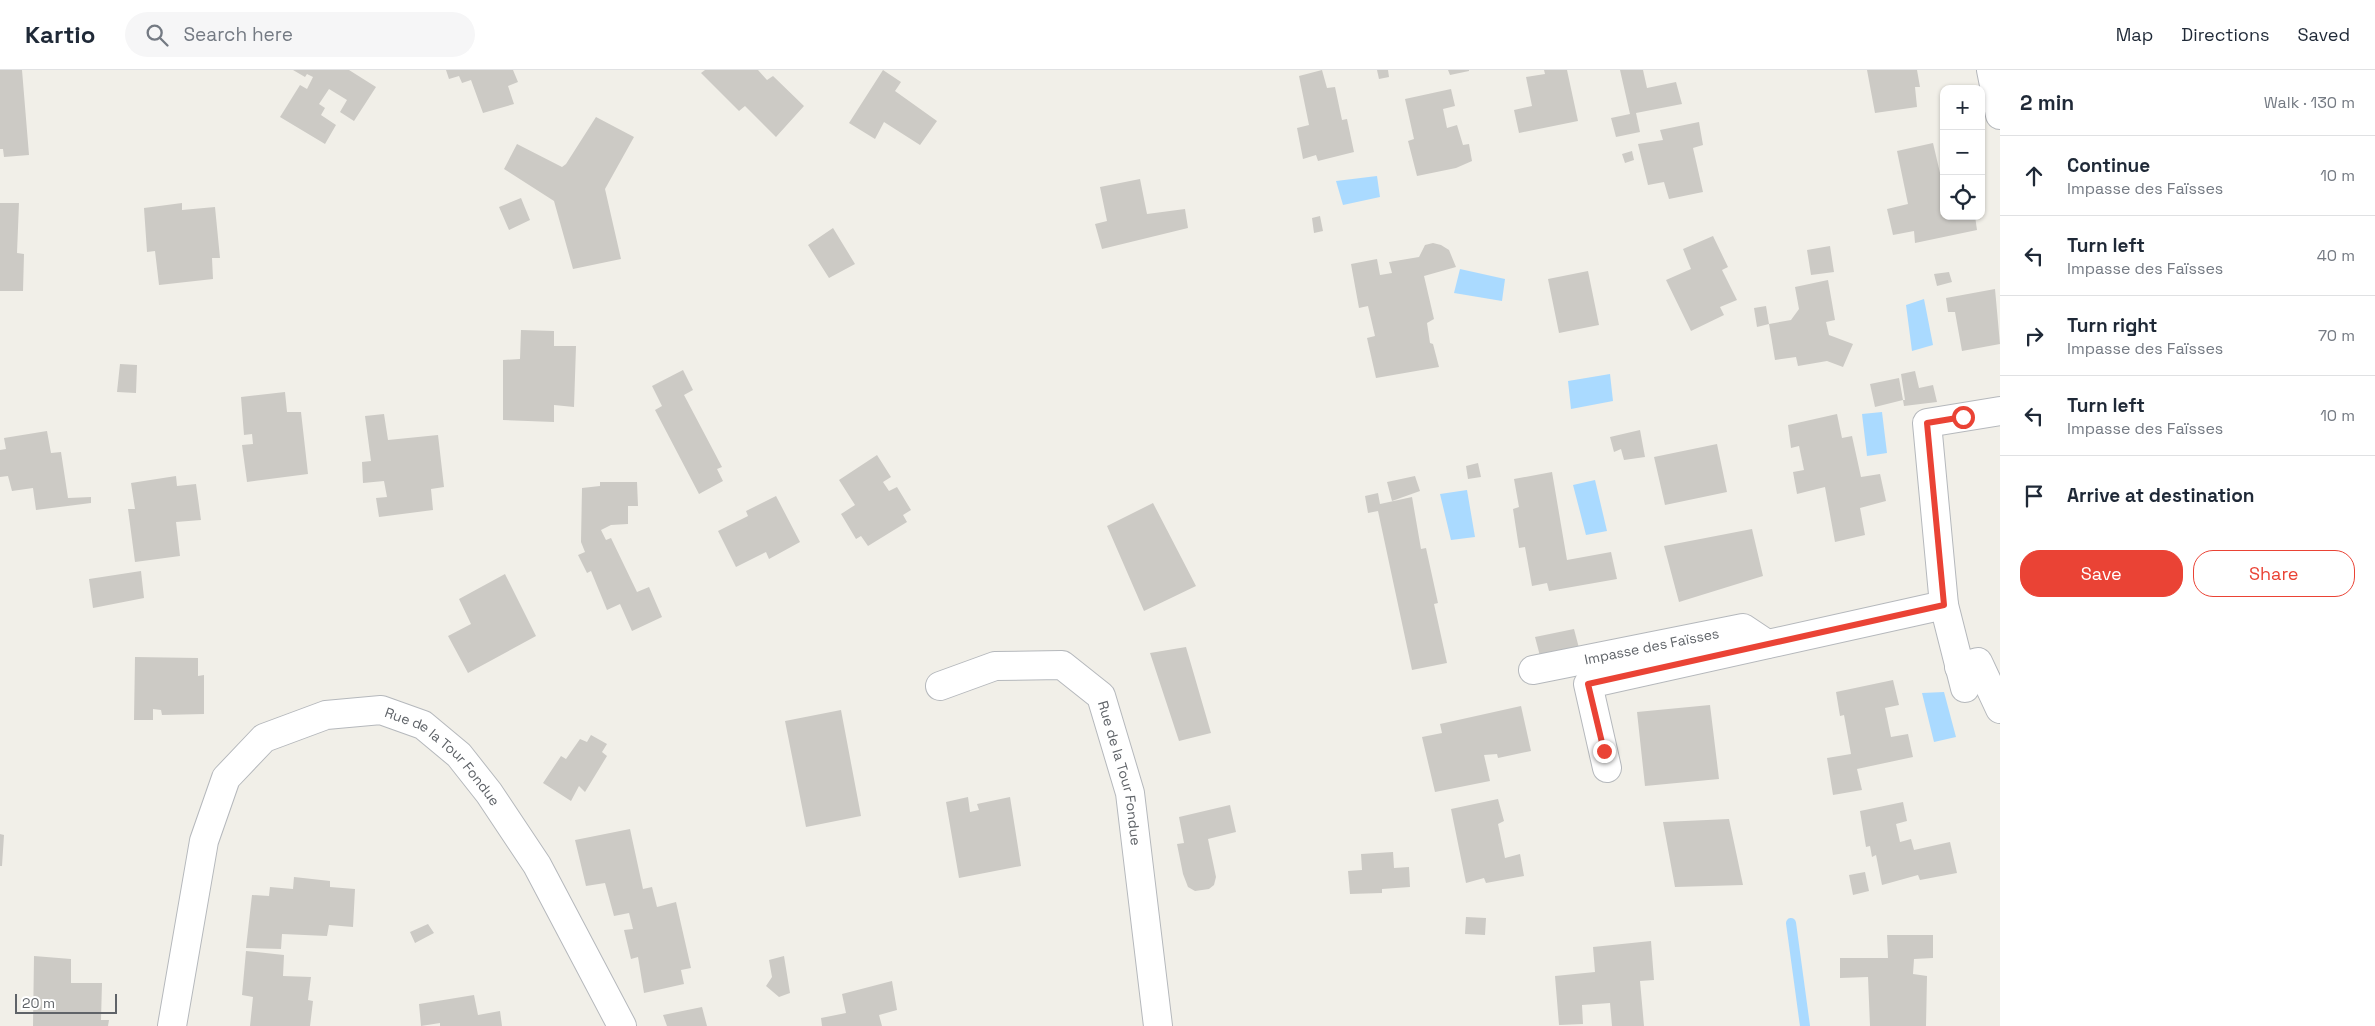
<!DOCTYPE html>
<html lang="en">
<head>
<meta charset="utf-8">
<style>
	body { margin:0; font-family:"Space Grotesk",sans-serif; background:#f6f6f7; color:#1f2937 }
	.controls { position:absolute; right:15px; top:15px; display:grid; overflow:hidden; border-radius:10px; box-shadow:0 1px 4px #0004 }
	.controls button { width:45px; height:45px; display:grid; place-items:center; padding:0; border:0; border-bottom:1px solid #e0e1e3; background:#fff; color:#1f2937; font:25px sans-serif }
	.scale { position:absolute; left:15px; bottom:12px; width:102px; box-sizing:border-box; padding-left:5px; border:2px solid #5f6368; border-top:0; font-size:14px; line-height:18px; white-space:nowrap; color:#5f6368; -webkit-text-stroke:4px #fff; paint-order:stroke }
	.stop { position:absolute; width:15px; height:15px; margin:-11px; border:4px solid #ea4335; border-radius:50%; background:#fff }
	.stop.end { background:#ea4335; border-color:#fff; box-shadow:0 1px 5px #0008 }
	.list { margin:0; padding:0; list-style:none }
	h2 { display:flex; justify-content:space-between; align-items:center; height:65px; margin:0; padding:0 20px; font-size:21px }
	h2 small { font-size:16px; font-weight:400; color:#747a83 }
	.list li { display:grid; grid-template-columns:32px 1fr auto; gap:15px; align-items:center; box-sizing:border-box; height:80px; padding:0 20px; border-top:1px solid #e0e1e3 }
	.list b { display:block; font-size:19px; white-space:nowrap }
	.list p { margin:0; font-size:16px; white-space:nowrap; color:#747a83 }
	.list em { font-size:16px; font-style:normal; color:#747a83 }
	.actions { display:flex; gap:10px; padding:15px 20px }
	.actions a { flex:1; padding:11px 0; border:1px solid #ea4335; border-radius:20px; text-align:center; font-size:18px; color:#ea4335 }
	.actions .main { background:#ea4335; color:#fff }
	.icon { flex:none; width:28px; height:28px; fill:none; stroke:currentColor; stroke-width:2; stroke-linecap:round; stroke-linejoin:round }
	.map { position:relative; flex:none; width:2000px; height:956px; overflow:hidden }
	header { display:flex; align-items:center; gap:30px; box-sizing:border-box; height:70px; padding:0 25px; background:#fff; border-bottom:1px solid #e0e1e3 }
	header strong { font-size:24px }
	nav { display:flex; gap:28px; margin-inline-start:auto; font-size:18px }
	.search { width:350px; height:45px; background:#f6f6f7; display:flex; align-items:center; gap:12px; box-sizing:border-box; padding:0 18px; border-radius:28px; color:#747a83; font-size:19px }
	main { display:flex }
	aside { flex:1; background:#fff }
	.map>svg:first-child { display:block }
	.water { fill:#aadaff }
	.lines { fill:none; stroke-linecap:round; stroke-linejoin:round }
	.stream { stroke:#aadaff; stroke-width:10 }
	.building { fill:#cccac5 }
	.minor-casing { stroke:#b5b8bc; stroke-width:30 }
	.minor { stroke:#fff; stroke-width:28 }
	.route { stroke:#ea4335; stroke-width:6 }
	.labels { text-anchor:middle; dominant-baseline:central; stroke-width:4; stroke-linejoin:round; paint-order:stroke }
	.street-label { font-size:14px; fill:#5f6368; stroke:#fff }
</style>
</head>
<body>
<header>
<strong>Kartio</strong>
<div class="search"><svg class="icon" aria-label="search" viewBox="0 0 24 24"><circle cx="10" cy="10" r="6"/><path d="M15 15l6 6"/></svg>Search here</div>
<nav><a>Map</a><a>Directions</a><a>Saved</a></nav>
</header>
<main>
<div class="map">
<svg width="2000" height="956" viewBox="0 0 2000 956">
	<rect width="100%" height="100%" fill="#f1efe8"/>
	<!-- water -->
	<path class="water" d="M1377,106l3,21 -37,8 -7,-24z
		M1460,199l45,10 -3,22 -48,-8z
		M1924,229l9,46 -21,6 -6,-46z
		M1610,304l3,27 -42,8 -3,-28z
		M1882,342l5,41 -20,3 -5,-42z
		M1595,410l12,51 -21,4 -13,-50z
		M1467,420l8,47 -24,3 -11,-46z
		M1944,622l12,45 -22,5 -12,-49z"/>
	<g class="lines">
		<!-- stream -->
		<path class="stream" d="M1791,853l14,103"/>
	</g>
	<!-- building -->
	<path class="building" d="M0,0h22l7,85 -25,2 -1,-8h-3z
		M293,0h56l27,17 -22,34 -14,-9 7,-12 -18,-11 -10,15 6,4 -4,7 15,10 -11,19 -45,-27 20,-32 7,4 6,-12 -6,-3 -2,3z
		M446,0h67l5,12 -10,4 6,18 -31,9 -12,-33 -9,3 -3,-7 -10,3z
		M705,0h53l9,10 6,-4 31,30 -28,31 -31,-31 -6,5 -38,-38z
		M883,0l18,12 -6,9 42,30 -17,24 -36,-23 -9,17 -26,-16z
		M1322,0l5,18 8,-1 7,33 5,-1 7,33 -36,9 -2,-6 -13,4 -6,-31 12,-3 -10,-49z
		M1377,0h11l1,7 -10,2z
		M1448,0h21v1l-19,4z
		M1544,0h23l11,51 -59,12 -5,-23 18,-4 -6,-29 19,-3z
		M1620,0h23l4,18 29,-6 6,22 -46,9 4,19 -24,5 -5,-19 19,-4z
		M1867,0h50l3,17h-5l2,20 -42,6z
		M1451,19l4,17 -12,3 4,19 10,-3 6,20 6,-1 3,17 -16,7 -39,8 -9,-35 6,-2 -9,-40z
		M596,47l38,20 -29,52 16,70 -48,10 -19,-68 -50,-32 13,-25 45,23 4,-3z
		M1699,52l4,23 -10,3 10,44 -34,7 -5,-17 -16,3 -10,-41 25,-4 -3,-10z
		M1933,73l11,47v26h31l2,14 -62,13 -1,-12 -21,4 -6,-26 21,-5 -11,-53z
		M1632,81l2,9 -9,3 -3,-9z
		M1140,109l7,35 38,-5 3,19 -86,21 -7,-25 12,-3 -7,-34z
		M521,128l9,22 -21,10 -10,-23z
		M0,133h19l-2,50 7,1 -1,37h-23z
		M182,133v7l33,-3 5,51h-8l1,21 -54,6 -4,-34 -8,1 -3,-44z
		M1320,146l3,15 -9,2 -2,-15z
		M833,158l22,36 -26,14 -21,-33z
		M1713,166l15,31 -6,3 15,30 -17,7 4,8 -33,16 -25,-51 25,-11 -8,-20z
		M1433,173l8,2 8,5 7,17 -32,9 10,43 -7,4 3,20 3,1 6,23 -63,11 -9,-40 8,-2 -7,-30 -9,2 -8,-44 26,-5 3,16 12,-2 -3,-11 30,-5 6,-12z
		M1830,176l4,26 -23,3 -4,-25z
		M1588,201l11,54 -40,8 -11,-54z
		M1949,202l3,10 -15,4 -3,-12z
		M1828,210l7,40 -9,2 3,13 24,9 -10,23 -16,-6 -29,5 -2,-9 -21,3 -6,-36 22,-4 8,-11 -4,-22z
		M1995,219l5,55 -38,7 -7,-39h-7l-2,-14z
		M1766,236l3,18 -12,3 -3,-19z
		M521,260l33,1v15h22l-2,61 -20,-2v17l-51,-2v-60l17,-1z
		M120,294l17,1 -1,28 -19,-1z
		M683,300l10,20 -9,5 38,72 -5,2 6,12 -24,13 -44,-84 7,-4 -10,-20z
		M1915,301l4,17 14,-3 4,17 -33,4 -1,-6h2l-4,-26z
		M1899,308l4,22 -28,7 -5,-23z
		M285,322l2,20h14l7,62 -61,8 -5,-37 11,-1 -1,-10 -8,1 -3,-38z
		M384,344l4,26 50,-5 6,52 -13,2 2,21 -54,7 -3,-19 11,-1 -3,-16 -21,2 -1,-21 9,-1 -6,-45z
		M1837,344l5,24 10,-2 9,41 19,-3 6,27 -26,7 5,27 -30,7 -10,-55 -28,7 -4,-22 11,-2 -5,-24 -8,2 -3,-23z
		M1640,360l5,27 -21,3 -3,-11 -7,3 -4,-15z
		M47,361l4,22 10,-1 7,46 23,-1v6l-55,7 -3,-22 -21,3 -4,-15 -8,1v-27l6,-1 -2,-11z
		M1717,374l10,48 -62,13 -11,-48z
		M877,385l14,22 -8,5 6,9 8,-4 14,23 -8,5 4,7 -39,24 -7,-10 -5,3 -15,-25 14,-9 -16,-25z
		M1478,393l3,14 -13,2 -2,-13z
		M1552,402l15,88 44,-8 6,27 -68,12 -2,-8 -15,3 -7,-39 -6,1 -6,-39 6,-2 -5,-28z
		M176,406l1,10 19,-2 5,36 -25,2 4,34 -45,6 -7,-53h7l-4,-26z
		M1415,406l5,15 -28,10 -5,-19z
		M600,412h37l1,24h-10v18l-17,1 -10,5 5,10 5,-2 26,54 12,-5 13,30 -30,14 -12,-27 -13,6 -16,-39 -4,2 -9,-18 7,-3 -4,-10 1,-54 18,-2z
		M1378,423l2,11 32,-7 9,52 5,-1 12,55 -4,1 13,59 -35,7 -34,-159 -10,2 -3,-17z
		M776,426l24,46 -31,17 -3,-7 -30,15 -18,-36 30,-15 -2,-5z
		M1153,433l43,83 -52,25 -37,-85z
		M1752,459l11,47 -84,26 -15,-56z
		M141,501l3,27 -51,10 -4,-29z
		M505,504l31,62 -68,37 -20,-37 23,-12 -12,-25z
		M1574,559l5,19 -39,8 -5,-19z
		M1186,577l25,86 -32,8 -29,-88z
		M135,587l63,1v18l6,-1v39l-42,1 -1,-5 -8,-1v11h-19z
		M1893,610l6,25 -14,3 6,29 17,-3 5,23 -56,12 5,21 -29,5 -6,-37 24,-4 -7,-39 -4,1 -4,-24z
		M1710,635l9,74 -74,7 -8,-74z
		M1521,636l10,45 -33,7 -1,-4 -13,1 6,26 -55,11 -13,-55 20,-4 -2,-9z
		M841,640l20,106 -55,11 -21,-106z
		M591,665l16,9 -5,8 5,4 -22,36 -6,-6 -8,15 -28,-18 18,-27 5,3 14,-20 7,3z
		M968,727l2,15 9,-2 -2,-6 33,-7 11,69 -62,12 -13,-76z
		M1498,729l6,22 -6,3 7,34 15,-4 4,22 -38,7 -2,-5 -18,5 -15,-74z
		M1903,732l4,19 -11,3 4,18 11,-3 3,11 36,-8 7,31 -37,7 -2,-5 -36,10 -6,-30 -4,2 -2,-11 -4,1 -6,-36z
		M1230,735l6,27 -28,7 8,38 -2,8 -5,4 -14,2 -7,-4 -5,-13 -6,-30 7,-1 -5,-26z
		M1729,749l14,66 -68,2 -12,-65z
		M630,759l13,60 9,-2 5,20 19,-5 15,66 -10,2 3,14 -40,9 -6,-36 -7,2 -7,-29 9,-1 -4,-16 -15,3 -9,-33 -19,3 -11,-46z
		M0,764l4,1 -2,31h-2z
		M1393,782l1,16 15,-1 1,20 -28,2v4l-32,1 -2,-23 14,-1 -1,-16z
		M1865,802l4,19 -16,4 -4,-20z
		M294,807l36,4v6l25,2 -2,38 -24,-2 -2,11 -45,-2 -1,15 -35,-1 6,-53 17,1 1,-9 23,2z
		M1466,847l20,1 -1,17 -20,-1z
		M428,854l6,9 -19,10 -5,-11z
		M1887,865h46v23l-19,1 -1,15 14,2 -1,50h-56l-2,-49 -28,1v-20h48z
		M1651,871l3,39 -14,1 4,45h-32l-2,-23 -28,2 1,19 -24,1 -4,-49 40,-4 -2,-25z
		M246,881l38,4 -1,21 28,1 -3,23 5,1 -3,25h-60l3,-29 -11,-2z
		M34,886l37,3v24h31l-1,37h8l-1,6h-75z
		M784,886l6,37 -11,4 -13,-11 6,-9 -3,-17z
		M892,911l5,29 -18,5 3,11h-60l-1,-8 25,-5 -4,-19z
		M474,925l4,20 22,-4 2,15h-62v-3l-19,3 -2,-22z
		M702,937l5,19h-40l-4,-11z"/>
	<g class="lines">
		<defs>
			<g id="minor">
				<path d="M1991,0l9,45"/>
				<path d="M1944,535l21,83"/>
				<path d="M1959,597l19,-5 22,47"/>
				<path id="s1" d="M1533,600l210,-42 24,16"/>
				<path id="s2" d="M940,616l55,-20 67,-1 39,31 29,97 28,233"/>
				<path d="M1607,698l-19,-84 356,-79 -17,-182 73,-12"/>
				<path id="s3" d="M172,956l32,-185 22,-63 38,-40 62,-23 55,-5 42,15 36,30 30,38 48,72 85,161"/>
			</g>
		</defs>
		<!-- minor casing -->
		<use href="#minor" class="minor-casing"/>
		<!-- minor -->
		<use href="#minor" class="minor"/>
	</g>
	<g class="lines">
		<!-- route -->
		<path class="route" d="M1604,681l-16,-67 356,-79 -17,-182 36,-6"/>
	</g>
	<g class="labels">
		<!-- street labels -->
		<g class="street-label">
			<text stroke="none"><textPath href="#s1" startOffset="121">Impasse des Faïsses</textPath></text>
			<text stroke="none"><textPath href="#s3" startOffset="510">Rue de la Tour Fondue</textPath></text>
			<text stroke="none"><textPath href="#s2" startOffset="255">Rue de la Tour Fondue</textPath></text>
		</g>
	</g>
</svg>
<div class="controls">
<button>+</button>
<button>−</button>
<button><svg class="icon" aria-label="locate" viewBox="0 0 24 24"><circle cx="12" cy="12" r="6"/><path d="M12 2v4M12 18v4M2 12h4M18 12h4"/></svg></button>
</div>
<div class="scale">20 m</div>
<div class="stop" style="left:1963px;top:347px"></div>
<div class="stop end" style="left:1604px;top:681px"></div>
</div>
<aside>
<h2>2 min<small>Walk · 130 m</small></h2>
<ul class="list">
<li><svg class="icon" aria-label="ahead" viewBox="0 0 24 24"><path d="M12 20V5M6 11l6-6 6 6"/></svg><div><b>Continue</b><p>Impasse des Faïsses</p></div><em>10 m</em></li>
<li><svg class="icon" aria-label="left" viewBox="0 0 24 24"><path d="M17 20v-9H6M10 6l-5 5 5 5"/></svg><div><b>Turn left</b><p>Impasse des Faïsses</p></div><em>40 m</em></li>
<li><svg class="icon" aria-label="right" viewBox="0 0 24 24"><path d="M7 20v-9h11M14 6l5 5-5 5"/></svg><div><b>Turn right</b><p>Impasse des Faïsses</p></div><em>70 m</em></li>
<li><svg class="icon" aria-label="left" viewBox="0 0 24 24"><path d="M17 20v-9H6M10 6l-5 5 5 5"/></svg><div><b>Turn left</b><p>Impasse des Faïsses</p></div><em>10 m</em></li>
<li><svg class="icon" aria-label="arrive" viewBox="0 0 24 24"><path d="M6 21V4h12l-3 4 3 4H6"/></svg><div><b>Arrive at destination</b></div></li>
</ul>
<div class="actions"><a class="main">Save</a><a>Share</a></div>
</aside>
</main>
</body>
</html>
